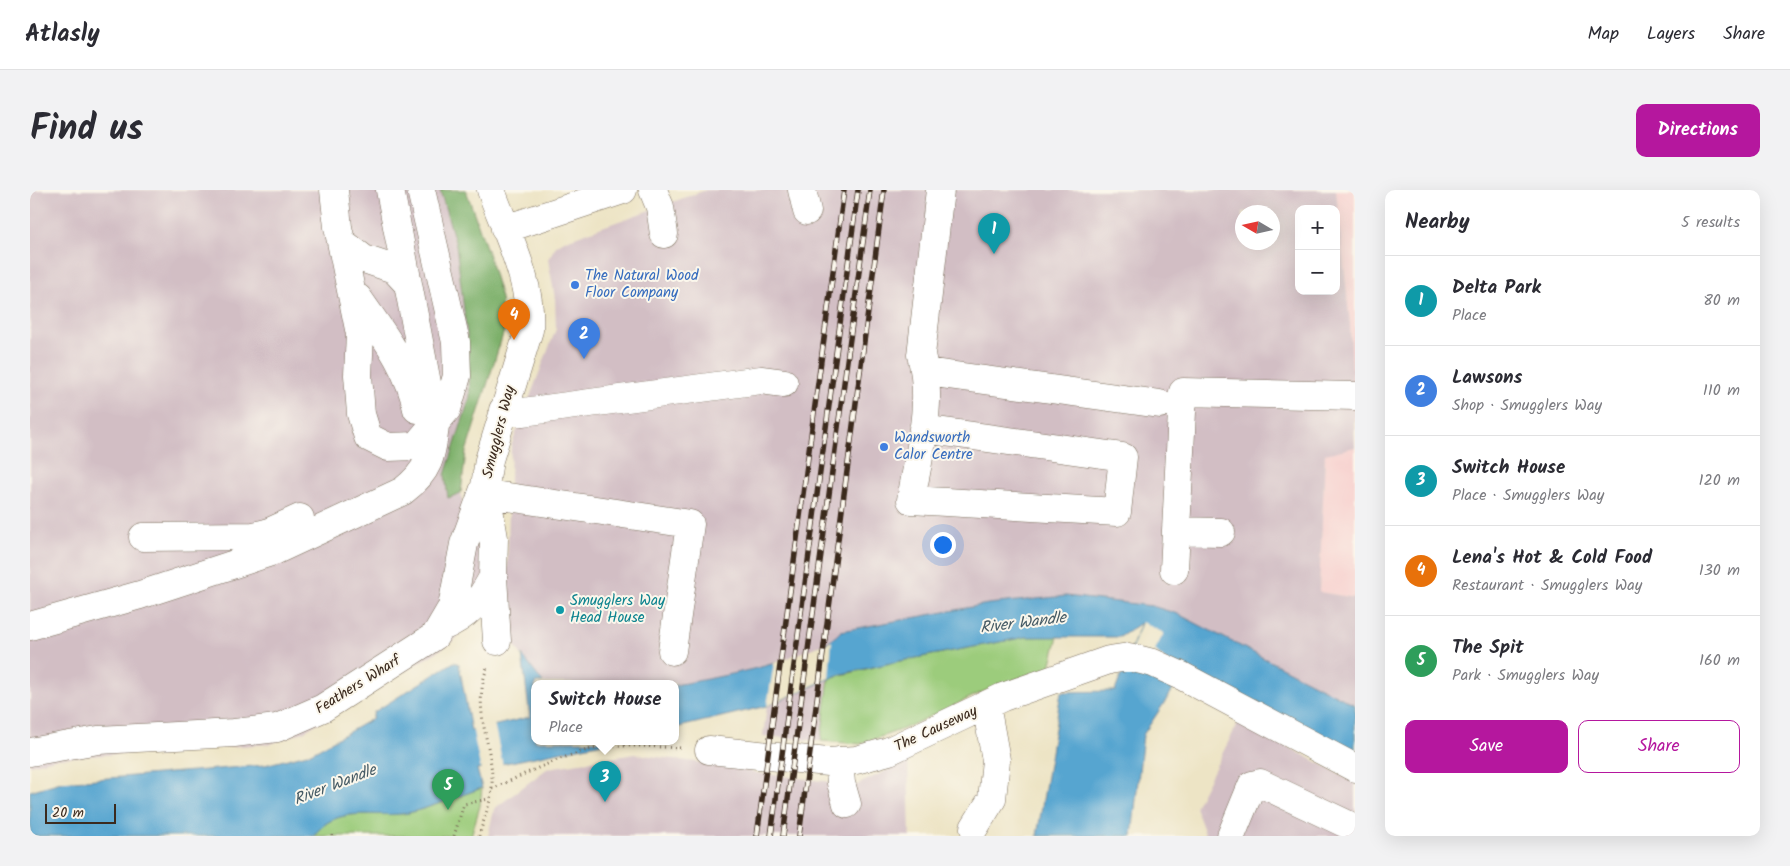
<!DOCTYPE html>
<html lang="en">
<head>
<meta charset="utf-8">
<style>
	body { margin:0; font-family:Kalam,sans-serif; background:#f2f2f3; color:#2b2b33 }
	.controls { position:absolute; right:15px; top:15px; display:grid; overflow:hidden; border-radius:10px; box-shadow:0 5px 20px #0002 }
	.controls button { width:45px; height:45px; display:grid; place-items:center; padding:0; border:0; border-bottom:1px solid #e1e1e2; background:#fff; color:#2b2b33; font:25px sans-serif }
	.compass { position:absolute; left:1205px; top:15px; width:45px; height:45px; border-radius:50%; background:#fff; box-shadow:0 5px 20px #0002; rotate:279deg }
	.scale { position:absolute; left:15px; bottom:12px; width:71px; box-sizing:border-box; padding-left:5px; border:2px solid #3b2a1e; border-top:0; font-size:14px; line-height:18px; white-space:nowrap; color:#3b2a1e; -webkit-text-stroke:4px #fbf7ec; paint-order:stroke }
	.you { position:absolute; left:912px; top:354px; width:18px; height:18px; margin:-12px; border:4px solid #fff; border-radius:50%; background:#1a73e8; box-shadow:0 0 0 8px #1a73e833 }
	.badge { display:grid; place-items:center; width:32px; height:32px; border-radius:50%; background:#b5179e; color:#fff; font-size:16px; font-weight:700 }
	.pin { position:absolute; translate:-50% -41px; filter:drop-shadow(0 1px 2px #0008) }
	.pin::after { content:''; position:absolute; top:26px; width:18px; height:15px; background:inherit; clip-path:polygon(0 0,100% 0,50% 100%) }
	.popup { position:absolute; left:501px; top:490px; width:148px; height:65px; box-sizing:border-box; display:grid; place-content:center; border-radius:10px; background:#fff; filter:drop-shadow(0 1px 4px #0005); font-size:16px; white-space:nowrap; color:#7c7c81 }
	.popup b { font-size:19px; color:#2b2b33 }
	.popup::after { content:''; position:absolute; left:50%; top:100%; margin-left:-10px; border:10px solid transparent; border-top-color:#fff }
	.list { margin:0; padding:0; list-style:none }
	h2 { display:flex; justify-content:space-between; align-items:center; height:65px; margin:0; padding:0 20px; font-size:21px }
	h2 small { font-size:16px; font-weight:400; color:#7c7c81 }
	.list li { display:grid; grid-template-columns:32px 1fr auto; gap:15px; align-items:center; box-sizing:border-box; height:90px; padding:0 20px; border-top:1px solid #e1e1e2 }
	.list b { display:block; font-size:19px; white-space:nowrap }
	.list p { margin:0; font-size:16px; white-space:nowrap; color:#7c7c81 }
	.list em { font-size:16px; font-style:normal; color:#7c7c81 }
	.actions { display:flex; gap:10px; padding:15px 20px }
	.actions a { flex:1; padding:11px 0; border:1px solid #b5179e; border-radius:10px; text-align:center; font-size:18px; color:#b5179e }
	.actions .main { background:#b5179e; color:#fff }
	.map { position:relative; flex:none; width:1325px; height:646px; overflow:hidden; border-radius:10px }
	header { display:flex; align-items:center; gap:30px; box-sizing:border-box; height:70px; padding:0 25px; background:#fff; border-bottom:1px solid #e1e1e2 }
	header strong { font-size:24px }
	nav { display:flex; gap:28px; margin-inline-start:auto; font-size:18px }
	.intro { display:flex; align-items:center; justify-content:space-between; box-sizing:border-box; height:120px; padding:0 30px }
	h1 { margin:0; font-size:35px }
	.button { padding:12px 22px; border-radius:10px; background:#b5179e; color:#fff; font-size:18px; font-weight:700 }
	main { display:flex; gap:30px; padding:0 30px }
	aside { flex:1; background:#fff; border-radius:10px; box-shadow:0 5px 20px #0002 }
	.map>svg:first-child { display:block }
	.built { fill:#f7d0ce }
	.industrial { fill:#d2bec4; fill-rule:evenodd }
	.green { fill:#9ccc7b; stroke:#6c7b4c }
	.forest { fill:#7db06b; stroke:#5c6d44 }
	.water { fill:#56a5d0; stroke:#486877 }
	.pier { fill:#ede4c5 }
	.lines { fill:none; stroke-linecap:round; stroke-linejoin:round }
	.minor-casing { stroke:#796b58; stroke-width:29 }
	.path { stroke:#796b58; stroke-width:3; stroke-dasharray:1 4; stroke-linecap:butt }
	.minor { stroke:#fff; stroke-width:28 }
	.rail-casing { stroke:#3b2a1e; stroke-width:5.5 }
	.rail { stroke:#fbf7ec; stroke-width:4; stroke-dasharray:11; stroke-linecap:butt }
	.shop-dot { fill:#3f7fe0; stroke:#fbf7ec; stroke-width:2 }
	.culture-dot { fill:#0f9aa8; stroke:#fbf7ec; stroke-width:2 }
	.labels { text-anchor:middle; dominant-baseline:central; stroke-width:4; stroke-linejoin:round; paint-order:stroke }
	.shop-label { font-size:15px; fill:#366cbe; stroke:#fbf7ec; text-anchor:start }
	.street-label { font-size:15px; fill:#3b2a1e; stroke:#fbf7ec }
	.culture-label { font-size:15px; fill:#0d838f; stroke:#fbf7ec; text-anchor:start }
	.water-label { font-size:16px; font-style:italic; fill:#465b65; stroke:#fbf7ec }
</style>
</head>
<body>
<header>
<strong>Atlasly</strong>
<nav><a>Map</a><a>Layers</a><a>Share</a></nav>
</header>
<div class="intro"><h1>Find us</h1><a class="button">Directions</a></div>
<main>
<div class="map">
<svg width="1325" height="646" viewBox="0 0 1325 646">
	<rect width="100%" height="100%" fill="#fbf7ec"/>
	<filter id="ink" filterUnits="userSpaceOnUse"><feTurbulence type="fractalNoise" baseFrequency=".02" numOctaves="2"/><feDisplacementMap in="SourceGraphic" scale="10" xChannelSelector="R" yChannelSelector="G"/><feConvolveMatrix kernelMatrix="1 2 1 2 8 2 1 2 1" color-interpolation-filters="sRGB"/></filter>
	<filter id="wash" filterUnits="userSpaceOnUse"><feTurbulence type="fractalNoise" baseFrequency=".0096" numOctaves="4" result="noise"/><feDisplacementMap in="SourceGraphic" scale="20" xChannelSelector="R" yChannelSelector="G"/><feGaussianBlur stdDeviation="1.12" result="paint"/><feColorMatrix in="noise" values="0 0 0 0 0 0 0 0 0 0 0 0 0 0 0 0 0 1.4 0 .05"/><feComposite in="paint" operator="in"/></filter>
	<g filter="url(#wash)">
		<rect width="100%" height="100%" fill="#ede4c5"/>
		<!-- built -->
		<path class="built" d="M1306,0h19v229h-2l-3,-95z
			M1325,257v151l-36,-6 6,-139z"/>
		<!-- industrial -->
		<path class="industrial" d="M0,0h436l22,63 13,45 3,33 -38,121 -5,41 3,16 19,18 5,77 -38,40 -147,88 -33,12 -212,14 -28,7z
			M676,0h630l14,134 5,123 -30,7 -6,138 36,6v107l-177,-91 -190,-10 -147,27 -9,10 -58,22 -46,13 -53,9v-2h-132l-29,-38 -8,-34 5,-165 45,-117 -1,-31 -7,-39 8,-13 10,-6zM1269,19h37v82h-37zM1212,22h30v30h-30z
			M799,488l-8,63 -58,-5 4,-30z
			M1209,531l116,61v54h-149l-11,-29z
			M605,564l107,14 15,5 100,12 51,-25 2,76h-422l6,-27 54,-41z"/>
		<!-- green -->
		<path class="green" d="M1028,446l-8,31 -59,21 -88,41 -43,15 -39,-3 8,-63 66,-16 131,-25z
			M452,598l-2,18 -9,30h-157c22,-33 63,-17 94,-23 25,-6 50,-17 74,-25z"/>
		<!-- forest -->
		<path class="forest" d="M410,0h26l22,63 13,45 3,33 -38,121 -5,41 -13,5 -3,-23 25,-78 -3,-63 -11,-89z"/>
		<!-- water -->
		<path class="water" d="M1036,406l86,10 26,8 177,91v49l-173,-78 -39,59 -11,101h-95l24,-144 54,-1 26,-68 -21,14h-94l-131,25 -57,13 -71,31 -92,22v-43c39,-7 142,-25 166,-54l147,-27z
			M492,465l21,28h-8v58h77l-135,28 5,19c-24,8 -49,19 -74,25 -31,6 -72,-10 -94,23h-284v-45l31,-9 204,-17 46,-12 61,-34 2,-7 80,-50 5,2 12,67 59,-14z"/>
		<!-- pier -->
		<path class="pier" d="M1112,432l22,11 -9,17 27,26 -7,13 -28,-14 -24,-2z
			M802,451l-3,37 -62,28 7,-43z
			M439,522l3,16 22,-5 9,43 -22,5z"/>
	</g>
	<g filter="url(#ink)">
		<g class="lines">
			<defs>
				<path id="minor" d="M304,0l4,37 22,107 -2,41 3,39 7,23 20,10 28,-1 31,-37 10,-33 -1,-34 -35,-152
					M461,0c16,45 42,93 38,140l-40,130 -4,26 9,52 -1,39 4,64
					M623,0l7,17 4,27
					M772,0l5,21
					M475,39l118,-39
					M312,52l22,17 30,10 14,15
					M328,108c24,35 51,68 59,111
					M896,182l234,32
					M473,220l20,2 238,-32 23,3
					M893,239l200,28 -6,55 -206,-12c8,-47 23,-98 10,-145l19,-165
					M457,304l203,30 -18,127
					M1146,341l45,1
					M113,347l111,-1 13,-3 33,-15
					M1144,380l9,-178 172,4
					M0,436l110,-31 134,-44 129,-60c26,-20 29,-35 32,-66l-45,-235
					M410,438c28,-12 39,-25 53,-51
					M679,560l119,12 28,-2 33,-9 114,-54 106,-37 20,-3 24,6 29,13 173,92
					M0,562l68,-12 136,-7 43,-5 46,-20 112,-72 17,-29 12,-63 21,-58
					M809,571l2,22 6,21
					M944,638l18,-29 4,-39 -10,-55
					M1201,646l21,-51 8,-2 95,45"/>
			</defs>
			<!-- minor casing -->
			<use href="#minor" class="minor-casing"/>
			<!-- path -->
			<path class="path" d="M462,599c31,-14 62,-30 96,-39 28,-7 67,-3 95,-2
				M302,646v-1
				M424,646l10,-32 25,-5
				M449,646c4,-15 12,-33 13,-49 2,-44 -22,-75 -4,-122"/>
			<!-- minor -->
			<use href="#minor" class="minor"/>
			<defs>
				<path id="rail" d="M727,646l87,-646
					M741,646l87,-646
					M753,646l87,-646
					M769,646l85,-646"/>
			</defs>
			<!-- rail casing -->
			<use href="#rail" class="rail-casing"/>
			<!-- rail -->
			<use href="#rail" class="rail"/>
		</g>
	</g>
	<!-- markers -->
	<g class="shop-dot">
		<circle cx="545" cy="95" r="5"/>
		<circle cx="854" cy="257" r="5"/>
	</g>
	<circle class="culture-dot" cx="530" cy="420" r="5"/>
	<g class="labels">
		<!-- shop labels -->
		<g class="shop-label">
			<text x="555" y="86">The Natural Wood<tspan x="555" dy="17">Floor Company</tspan></text>
			<text x="864" y="248">Wandsworth<tspan x="864" dy="17">Calor Centre</tspan></text>
		</g>
		<!-- street labels -->
		<g class="street-label">
			<text transform="translate(469 242) rotate(-76)">Smugglers Way</text>
			<text transform="translate(328 495) rotate(-32)">Feathers Wharf</text>
			<text transform="translate(906 539) rotate(-25)">The Causeway</text>
		</g>
		<!-- culture labels -->
		<g class="culture-label">
			<text x="540" y="411">Smugglers Way<tspan x="540" dy="17">Head House</tspan></text>
		</g>
		<!-- water labels -->
		<g class="water-label">
			<text transform="translate(993 433) rotate(-7)">River Wandle</text>
			<text transform="translate(305 595) rotate(-21)">River Wandle</text>
		</g>
	</g>
</svg>
<div class="controls">
<button>+</button>
<button>−</button>
</div>
<svg class="compass" viewBox="-18 -18 36 36"><path d="M0-13l5 13h-10z" fill="#e53935"/><path d="M0 13l5-13h-10z" fill="#7c7c81"/></svg>
<div class="scale">20 m</div>
<div class="you"></div>
<div class="pin badge" style="left:964px;top:64px;background:#0f9aa8">1</div>
<div class="pin badge" style="left:554px;top:169px;background:#3f7fe0">2</div>
<div class="pin badge" style="left:575px;top:612px;background:#0f9aa8">3</div>
<div class="popup"><b>Switch House</b>Place</div>
<div class="pin badge" style="left:484px;top:150px;background:#e8710a">4</div>
<div class="pin badge" style="left:418px;top:620px;background:#2e9e5b">5</div>
</div>
<aside>
<h2>Nearby<small>5 results</small></h2>
<ul class="list">
<li><span class="badge" style="background:#0f9aa8">1</span><div><b>Delta Park</b><p>Place</p></div><em>80 m</em></li>
<li><span class="badge" style="background:#3f7fe0">2</span><div><b>Lawsons</b><p>Shop · Smugglers Way</p></div><em>110 m</em></li>
<li><span class="badge" style="background:#0f9aa8">3</span><div><b>Switch House</b><p>Place · Smugglers Way</p></div><em>120 m</em></li>
<li><span class="badge" style="background:#e8710a">4</span><div><b>Lena's Hot &amp; Cold Food</b><p>Restaurant · Smugglers Way</p></div><em>130 m</em></li>
<li><span class="badge" style="background:#2e9e5b">5</span><div><b>The Spit</b><p>Park · Smugglers Way</p></div><em>160 m</em></li>
</ul>
<div class="actions"><a class="main">Save</a><a>Share</a></div>
</aside>
</main>
</body>
</html>
